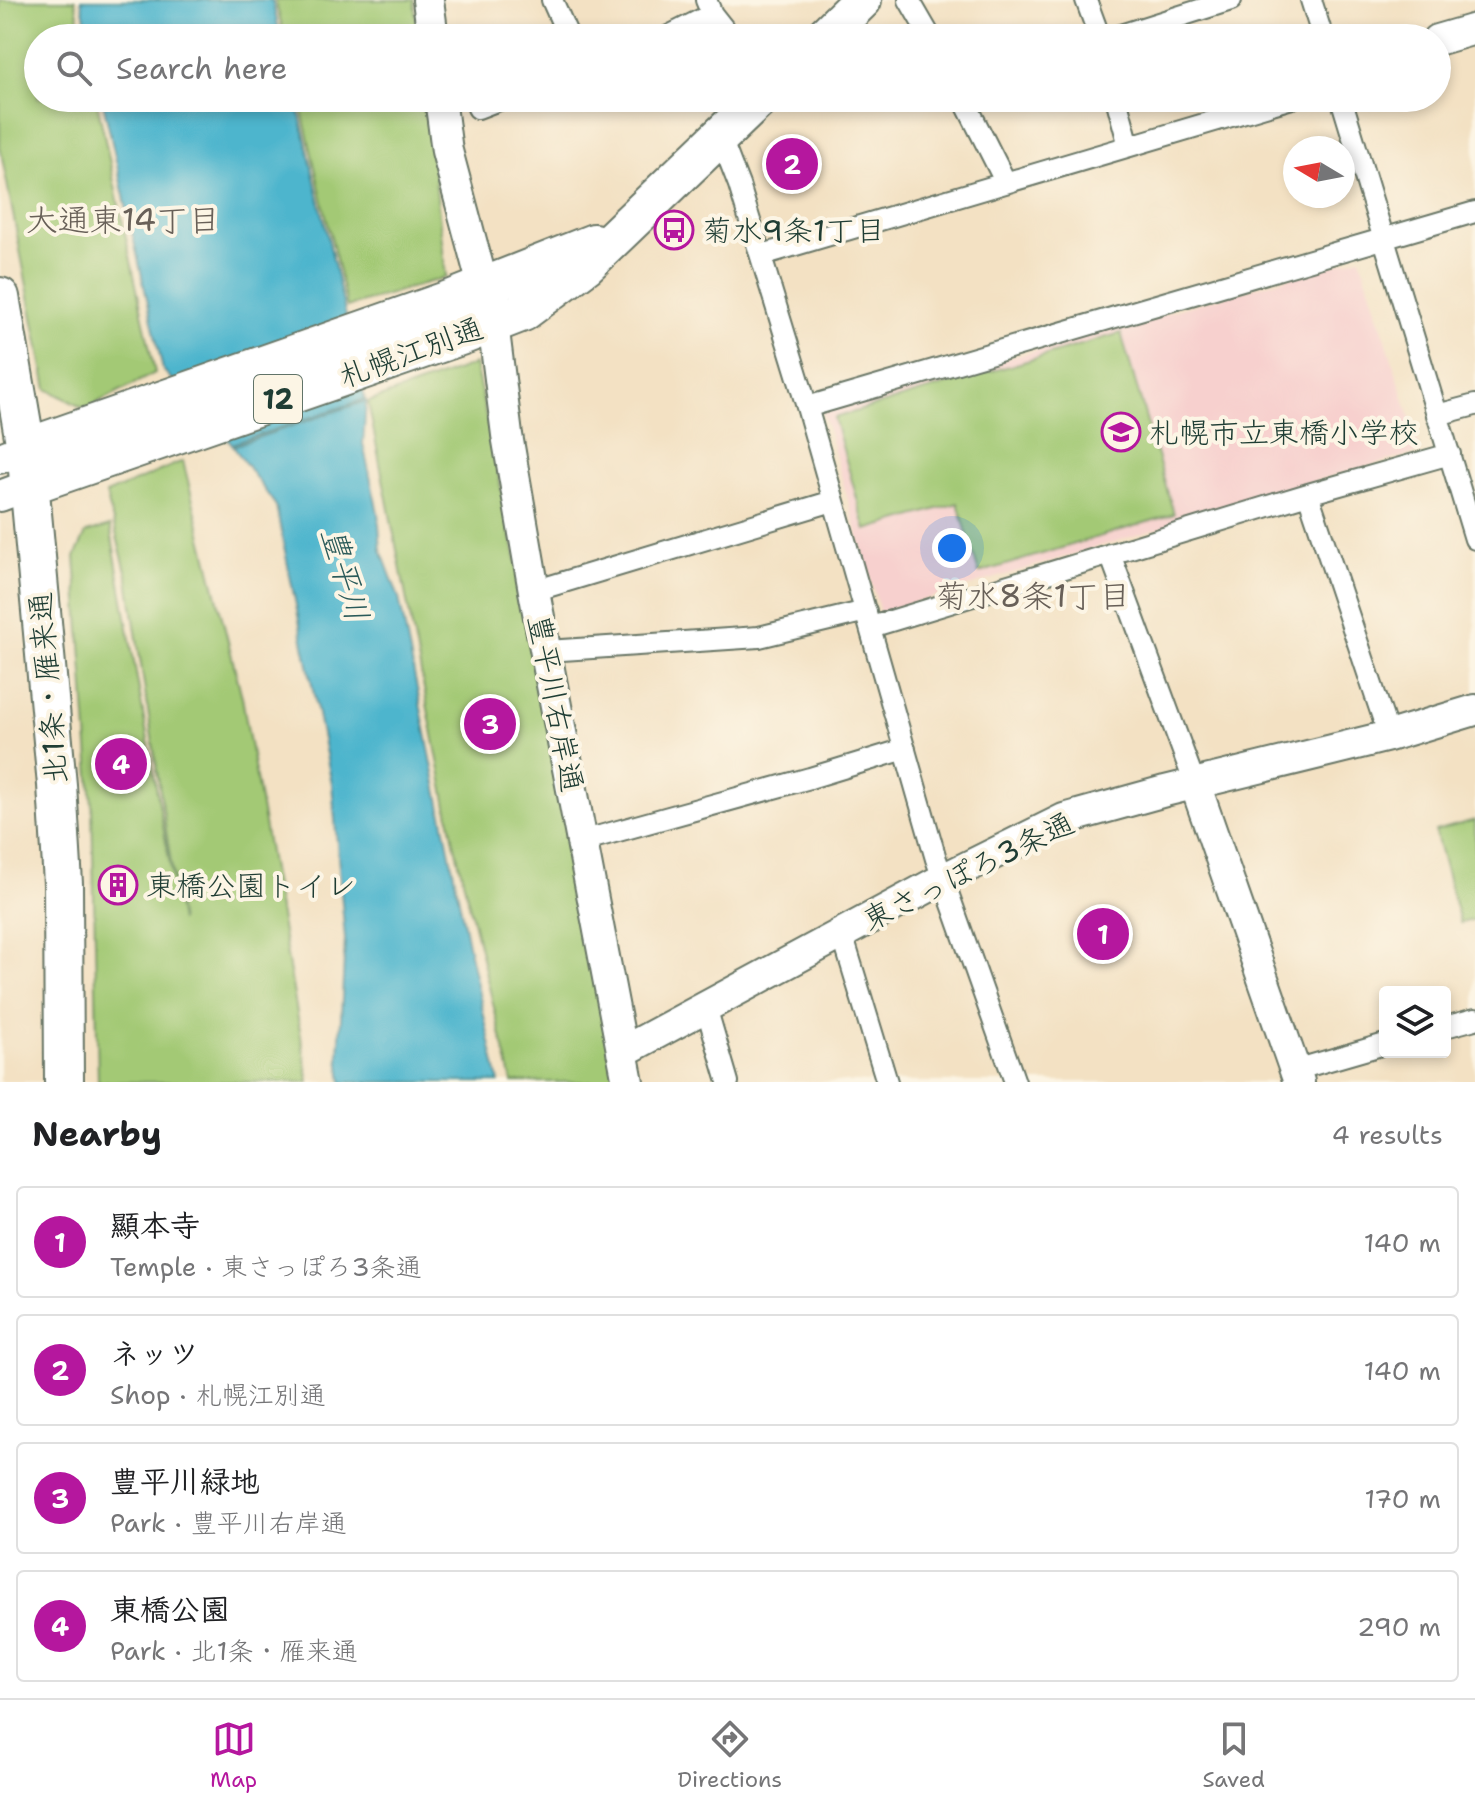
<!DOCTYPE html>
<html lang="en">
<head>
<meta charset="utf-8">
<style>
	body { margin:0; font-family:"Shantell Sans","Klee One",sans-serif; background:#f6f6f6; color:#202124 }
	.controls { position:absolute; right:24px; bottom:24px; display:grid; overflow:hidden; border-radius:8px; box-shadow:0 4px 12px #0003 }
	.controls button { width:72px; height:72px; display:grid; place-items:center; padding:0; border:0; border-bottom:2px solid #e0e0e0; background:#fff; color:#202124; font:40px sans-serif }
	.compass { position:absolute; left:1283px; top:136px; width:72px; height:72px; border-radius:50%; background:#fff; box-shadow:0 4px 12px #0003; rotate:280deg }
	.you { position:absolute; left:952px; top:548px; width:28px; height:28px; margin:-20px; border:6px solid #fff; border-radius:50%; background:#1a73e8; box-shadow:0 0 0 12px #1a73e833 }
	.badge { display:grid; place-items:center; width:52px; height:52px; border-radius:50%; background:#b5179e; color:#fff; font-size:26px; font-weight:700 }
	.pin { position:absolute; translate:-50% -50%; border:4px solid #fff; box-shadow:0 2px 8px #0006 }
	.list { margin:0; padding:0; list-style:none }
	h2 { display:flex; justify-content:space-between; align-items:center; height:104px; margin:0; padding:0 32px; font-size:34px }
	h2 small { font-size:26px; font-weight:400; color:#757577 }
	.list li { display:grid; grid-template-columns:52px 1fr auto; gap:24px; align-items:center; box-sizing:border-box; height:112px; margin:0 16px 16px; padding:0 16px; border:2px solid #e0e0e0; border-radius:8px }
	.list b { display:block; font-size:30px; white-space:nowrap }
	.list p { margin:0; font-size:26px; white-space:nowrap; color:#757577 }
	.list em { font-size:26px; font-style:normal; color:#757577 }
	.icon { flex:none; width:44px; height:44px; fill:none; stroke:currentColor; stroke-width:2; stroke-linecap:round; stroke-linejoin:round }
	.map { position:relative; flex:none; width:1475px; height:1082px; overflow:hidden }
	.search { position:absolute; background:#fff; box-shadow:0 4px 12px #0003; left:24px; right:24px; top:24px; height:88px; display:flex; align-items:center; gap:20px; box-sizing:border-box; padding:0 28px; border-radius:44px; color:#757577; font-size:30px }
	.sheet { height:616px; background:#fff }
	nav { display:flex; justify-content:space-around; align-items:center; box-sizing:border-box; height:112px; border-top:2px solid #e0e0e0; background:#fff; font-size:22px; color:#757577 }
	nav a { display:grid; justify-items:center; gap:4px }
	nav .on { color:#b5179e }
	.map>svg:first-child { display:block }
	.built { fill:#f7d0ce }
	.green { fill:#a3c974; stroke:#618354; stroke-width:2 }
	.water { fill:#4eb5cd; stroke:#367980; stroke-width:2 }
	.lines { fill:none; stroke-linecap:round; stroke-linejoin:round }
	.street-casing { stroke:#697666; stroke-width:24 }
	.secondary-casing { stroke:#697666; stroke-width:34 }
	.highway-casing { stroke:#697666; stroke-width:42 }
	.street { stroke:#fff; stroke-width:20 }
	.secondary { stroke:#fff; stroke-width:30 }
	.highway { stroke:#fff; stroke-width:38 }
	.labels { text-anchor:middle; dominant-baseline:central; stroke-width:8; stroke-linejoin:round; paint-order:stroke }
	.shield { fill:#fcf5e5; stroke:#617469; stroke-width:2 }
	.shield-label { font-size:28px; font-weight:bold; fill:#1f3d34 }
	.poi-label { font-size:30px; fill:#1f3d34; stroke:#fcf5e5; text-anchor:start }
	.street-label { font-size:30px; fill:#1f3d34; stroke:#fcf5e5 }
	.neighbourhood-label { font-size:32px; fill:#686058; stroke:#fcf5e5 }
	.water-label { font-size:32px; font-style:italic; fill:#2b5b5a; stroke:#fcf5e5 }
</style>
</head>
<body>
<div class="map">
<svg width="1475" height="1082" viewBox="0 0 1475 1082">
	<rect width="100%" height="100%" fill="#fcf5e5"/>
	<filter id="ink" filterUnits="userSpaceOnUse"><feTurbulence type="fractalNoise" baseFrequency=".0125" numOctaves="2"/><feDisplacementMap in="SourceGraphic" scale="16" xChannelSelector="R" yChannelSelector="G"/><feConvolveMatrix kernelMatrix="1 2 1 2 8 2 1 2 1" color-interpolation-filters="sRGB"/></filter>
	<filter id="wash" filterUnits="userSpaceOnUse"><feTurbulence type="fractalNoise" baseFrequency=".006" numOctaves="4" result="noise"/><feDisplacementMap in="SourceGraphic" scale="32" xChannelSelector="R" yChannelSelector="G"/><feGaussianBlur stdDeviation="1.8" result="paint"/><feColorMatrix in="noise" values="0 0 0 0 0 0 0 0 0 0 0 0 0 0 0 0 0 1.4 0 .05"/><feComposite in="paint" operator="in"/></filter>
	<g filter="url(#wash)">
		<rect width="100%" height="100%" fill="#f3e1c3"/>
		<!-- built -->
		<path class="built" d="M1360,257l61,195 -89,24 -452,137 -57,-201z"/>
		<!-- green -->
		<path class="green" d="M0,0h75l8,38h-45v60h58l59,275 -70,36 -38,-20 -47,-242z
			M275,0h139l4,38h-133z
			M299,98h127l20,179 -99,30z
			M1121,333l53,181 -195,59 -21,-70 -92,27 -32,-112z
			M475,364l51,242 91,476h-105l-58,-240 -86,-440z
			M183,461l59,236 67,385h-211l-6,-276 -17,-249 11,-24 24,-7 70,396 -52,-343 -22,-85z
			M1475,820v99l-15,4 -25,-92z"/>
		<!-- water -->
		<path class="water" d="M81,0h191l9,38h-192z
			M102,98h194l69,301 -133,45 -69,-74z
			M366,401l-3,43 15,69 3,37 18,48 69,347 31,137h-157l-3,-25 6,-118 -13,-155 -56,-278 -43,-60z"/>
	</g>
	<g filter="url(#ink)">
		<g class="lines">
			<defs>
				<path id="street" d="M552,0l17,38
					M706,0l6,14 19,24
					M909,0l22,38
					M1086,0l14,38
					M1311,0l12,38
					M665,38l47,-24
					M1111,38l120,-38
					M963,98l42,83
					M1116,98l13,48
					M1341,98l134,441
					M478,108l26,-10
					M720,136l19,49 68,222 129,452 79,223
					M762,255l530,-157
					M807,407l668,-195
					M1437,415l38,-10
					M1308,494l81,242
					M1110,554l85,230
					M534,591l299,-90
					M871,627l437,-133 142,-40
					M547,651l212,-14 107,-26
					M582,841l228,-63 95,-29
					M842,934l45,148
					M706,1007l22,75
					M1445,1027l30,-8
					M1295,1070l90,-26"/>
				<path id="secondary" d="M428,0l5,38
					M1437,40l38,-11
					M440,98l7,53 46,172 14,112 27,156 94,491
					M0,458l26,-10
					M0,496l30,-11
					M1195,784l104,298
					M622,1052l321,-173 121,-60 101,-28 224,-55 86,-26"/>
				<path id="highway" d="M823,38l39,-38
					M0,297l26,151 31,337 6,99 1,198
					M26,448l429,-150 139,-55
					M30,485l436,-151 57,-22 63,-47 174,-167"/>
			</defs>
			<!-- street casing -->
			<use href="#street" class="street-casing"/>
			<!-- secondary casing -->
			<use href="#secondary" class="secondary-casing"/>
			<!-- highway casing -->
			<use href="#highway" class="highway-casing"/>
			<!-- street -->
			<use href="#street" class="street"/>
			<!-- secondary -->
			<use href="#secondary" class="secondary"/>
			<!-- highway -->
			<use href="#highway" class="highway"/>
		</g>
	</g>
	<!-- icons -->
	<defs>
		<symbol id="bus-ring" viewBox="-11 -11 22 22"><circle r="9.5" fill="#fcf5e5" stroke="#b5179e" stroke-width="1.5"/><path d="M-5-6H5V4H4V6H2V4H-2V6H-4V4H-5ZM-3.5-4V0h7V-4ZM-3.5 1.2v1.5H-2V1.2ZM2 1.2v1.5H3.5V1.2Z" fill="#b5179e"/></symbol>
		<symbol id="school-ring" viewBox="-11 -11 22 22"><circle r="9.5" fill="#fcf5e5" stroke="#b5179e" stroke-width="1.5"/><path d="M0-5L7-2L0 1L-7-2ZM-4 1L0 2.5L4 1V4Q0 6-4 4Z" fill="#b5179e"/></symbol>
		<symbol id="building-ring" viewBox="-11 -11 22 22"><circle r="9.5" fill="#fcf5e5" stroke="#b5179e" stroke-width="1.5"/><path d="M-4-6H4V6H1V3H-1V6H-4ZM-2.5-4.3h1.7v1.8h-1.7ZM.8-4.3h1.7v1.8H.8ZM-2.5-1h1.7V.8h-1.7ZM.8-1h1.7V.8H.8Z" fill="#b5179e"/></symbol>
	</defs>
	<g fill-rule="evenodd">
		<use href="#bus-ring" x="652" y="208" width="44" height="44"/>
		<use href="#school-ring" x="1099" y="410" width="44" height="44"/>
		<use href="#building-ring" x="96" y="863" width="44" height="44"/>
	</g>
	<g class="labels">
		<!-- shield labels -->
		<rect class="shield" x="254" y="375" width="48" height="48" rx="6"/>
		<g class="shield-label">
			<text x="278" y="399">12</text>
		</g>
		<!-- poi labels -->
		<g class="poi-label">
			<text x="702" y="230">菊水9条1丁目</text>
			<text x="1149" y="432">札幌市立東橋小学校</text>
			<text x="146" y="885">東橋公園トイレ</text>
		</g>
		<!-- street labels -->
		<g class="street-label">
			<text transform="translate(411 352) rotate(-20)">札幌江別通</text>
			<text transform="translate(48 688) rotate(-95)">北1条・雁来通</text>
			<text transform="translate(556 703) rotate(79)">豊平川右岸通</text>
			<text transform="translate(968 871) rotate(-26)">東さっぽろ3条通</text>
		</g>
		<!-- neighbourhood labels -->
		<g class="neighbourhood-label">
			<text x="123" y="219">大通東14丁目</text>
			<text x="1033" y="595">菊水8条1丁目</text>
		</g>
		<!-- water labels -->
		<g class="water-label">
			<text transform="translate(346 574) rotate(74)">豊平川</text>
		</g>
	</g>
</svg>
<div class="controls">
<button><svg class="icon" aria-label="layers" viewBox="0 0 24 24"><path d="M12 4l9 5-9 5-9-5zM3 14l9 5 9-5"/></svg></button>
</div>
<svg class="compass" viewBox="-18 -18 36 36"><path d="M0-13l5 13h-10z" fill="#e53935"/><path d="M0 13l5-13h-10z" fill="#757577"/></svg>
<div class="you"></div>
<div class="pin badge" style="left:1103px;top:934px">1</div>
<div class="pin badge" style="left:792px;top:164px">2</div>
<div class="pin badge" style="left:490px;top:724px">3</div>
<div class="pin badge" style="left:121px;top:764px">4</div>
<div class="search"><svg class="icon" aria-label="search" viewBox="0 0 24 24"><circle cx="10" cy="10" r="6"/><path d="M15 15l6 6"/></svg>Search here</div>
</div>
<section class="sheet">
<h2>Nearby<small>4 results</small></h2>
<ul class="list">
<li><span class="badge">1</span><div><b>顯本寺</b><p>Temple · 東さっぽろ3条通</p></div><em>140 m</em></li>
<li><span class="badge">2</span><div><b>ネッツ</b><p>Shop · 札幌江別通</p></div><em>140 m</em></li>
<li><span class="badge">3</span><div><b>豊平川緑地</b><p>Park · 豊平川右岸通</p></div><em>170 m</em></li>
<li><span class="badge">4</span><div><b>東橋公園</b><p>Park · 北1条・雁来通</p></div><em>290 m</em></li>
</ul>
</section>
<nav>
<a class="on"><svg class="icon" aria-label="map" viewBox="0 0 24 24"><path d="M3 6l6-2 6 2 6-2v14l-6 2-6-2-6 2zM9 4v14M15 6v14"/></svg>Map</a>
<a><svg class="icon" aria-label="directions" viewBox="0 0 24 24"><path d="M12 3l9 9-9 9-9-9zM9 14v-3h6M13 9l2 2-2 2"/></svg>Directions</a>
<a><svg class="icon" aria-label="saved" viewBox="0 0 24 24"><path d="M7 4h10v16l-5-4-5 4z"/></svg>Saved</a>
</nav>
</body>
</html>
